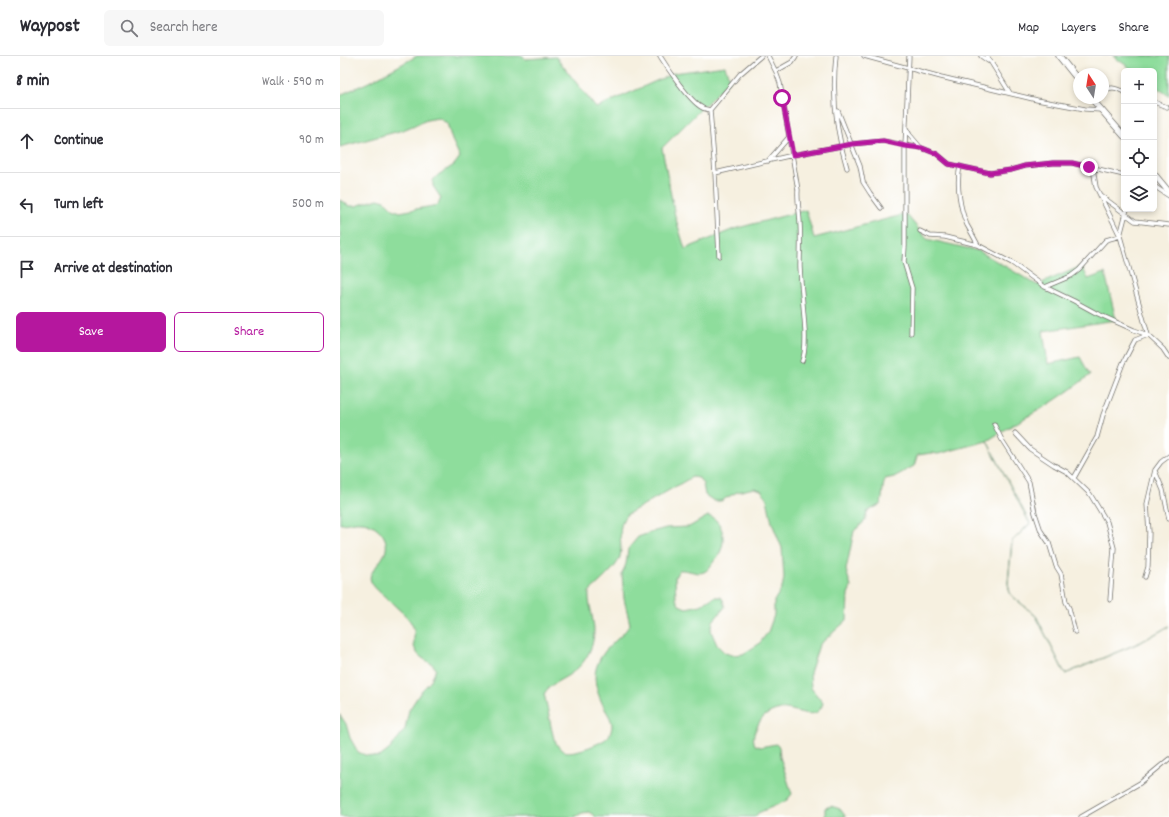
<!DOCTYPE html>
<html lang="en">
<head>
<meta charset="utf-8">
<style>
	body { margin:0; font-family:Dekko,sans-serif; background:#f7f7f7; color:#2b2b33 }
	.controls { position:absolute; right:12px; top:12px; display:grid; overflow:hidden; border-radius:6px; box-shadow:0 2px 6px #0003 }
	.controls button { width:36px; height:36px; display:grid; place-items:center; padding:0; border:0; border-bottom:1px solid #e1e1e2; background:#fff; color:#2b2b33; font:20px sans-serif }
	.compass { position:absolute; left:733px; top:12px; width:36px; height:36px; border-radius:50%; background:#fff; box-shadow:0 2px 6px #0003; rotate:348deg }
	.stop { position:absolute; width:12px; height:12px; margin:-9px; border:3px solid #b5179e; border-radius:50%; background:#fff }
	.stop.end { background:#b5179e; border-color:#fff; box-shadow:0 1px 4px #0008 }
	.list { margin:0; padding:0; list-style:none }
	h2 { display:flex; justify-content:space-between; align-items:center; height:52px; margin:0; padding:0 16px; font-size:17px }
	h2 small { font-size:13px; font-weight:400; color:#7c7c81 }
	.list li { display:grid; grid-template-columns:26px 1fr auto; gap:12px; align-items:center; box-sizing:border-box; height:64px; padding:0 16px; border-top:1px solid #e1e1e2 }
	.list b { display:block; font-size:15px; white-space:nowrap }
	.list em { font-size:13px; font-style:normal; color:#7c7c81 }
	.actions { display:flex; gap:8px; padding:12px 16px }
	.actions a { flex:1; padding:9px 0; border:1px solid #b5179e; border-radius:6px; text-align:center; font-size:14px; color:#b5179e }
	.actions .main { background:#b5179e; color:#fff }
	.icon { flex:none; width:22px; height:22px; fill:none; stroke:currentColor; stroke-width:2; stroke-linecap:round; stroke-linejoin:round }
	.map { position:relative; flex:none; width:829px; height:761px; overflow:hidden }
	header { display:flex; align-items:center; gap:24px; box-sizing:border-box; height:56px; padding:0 20px; background:#fff; border-bottom:1px solid #e1e1e2 }
	header strong { font-size:19px }
	nav { display:flex; gap:22px; margin-inline-start:auto; font-size:14px }
	.search { width:280px; height:36px; background:#f7f7f7; display:flex; align-items:center; gap:10px; box-sizing:border-box; padding:0 14px; border-radius:6px; color:#7c7c81; font-size:15px }
	main { display:flex }
	aside { flex:1; background:#fff }
	.map>svg:first-child { display:block }
	.green { fill:#8edd9c; stroke:#5c8464; fill-rule:evenodd }
	.lines { fill:none; stroke-linecap:round; stroke-linejoin:round }
	.street-casing { stroke:#72706a; stroke-width:5 }
	.primary-casing { stroke:#72706a; stroke-width:7 }
	.street { stroke:#fff; stroke-width:3.5 }
	.primary { stroke:#fff; stroke-width:5.5 }
	.route { stroke:#b5179e; stroke-width:5 }
</style>
</head>
<body>
<header>
<strong>Waypost</strong>
<div class="search"><svg class="icon" aria-label="search" viewBox="0 0 24 24"><circle cx="10" cy="10" r="6"/><path d="M15 15l6 6"/></svg>Search here</div>
<nav><a>Map</a><a>Layers</a><a>Share</a></nav>
</header>
<main>
<aside>
<h2>8 min<small>Walk · 590 m</small></h2>
<ul class="list">
<li><svg class="icon" aria-label="ahead" viewBox="0 0 24 24"><path d="M12 20V5M6 11l6-6 6 6"/></svg><div><b>Continue</b></div><em>90 m</em></li>
<li><svg class="icon" aria-label="left" viewBox="0 0 24 24"><path d="M17 20v-9H6M10 6l-5 5 5 5"/></svg><div><b>Turn left</b></div><em>500 m</em></li>
<li><svg class="icon" aria-label="arrive" viewBox="0 0 24 24"><path d="M6 21V4h12l-3 4 3 4H6"/></svg><div><b>Arrive at destination</b></div></li>
</ul>
<div class="actions"><a class="main">Save</a><a>Share</a></div>
</aside>
<div class="map">
<svg width="829" height="761" viewBox="0 0 829 761">
	<rect width="100%" height="100%" fill="#fff"/>
	<filter id="ink" filterUnits="userSpaceOnUse"><feTurbulence type="fractalNoise" baseFrequency=".025" numOctaves="2"/><feDisplacementMap in="SourceGraphic" scale="8" xChannelSelector="R" yChannelSelector="G"/><feConvolveMatrix kernelMatrix="1 2 1 2 8 2 1 2 1" color-interpolation-filters="sRGB"/></filter>
	<filter id="wash" filterUnits="userSpaceOnUse"><feTurbulence type="fractalNoise" baseFrequency=".012" numOctaves="4" result="noise"/><feDisplacementMap in="SourceGraphic" scale="16" xChannelSelector="R" yChannelSelector="G"/><feGaussianBlur stdDeviation="0.9" result="paint"/><feColorMatrix in="noise" values="0 0 0 0 0 0 0 0 0 0 0 0 0 0 0 0 0 1.4 0 .05"/><feComposite in="paint" operator="in"/></filter>
	<g filter="url(#wash)">
		<rect width="100%" height="100%" fill="#f6f0e0"/>
		<!-- green -->
		<path class="green" d="M77,0h106l2,3 31,-2 40,51 78,-35 51,-7 5,14 -68,68 13,68 10,33 49,-20 72,-19 8,28 92,-24 21,25 52,12 58,34 45,-19 6,13 17,-6 11,47 -73,11 5,33 32,-7 10,18c-16,12 -32,24 -49,34 -18,10 -36,20 -54,32l43,83 -18,17 -4,42 2,11 26,22 29,58 76,-32 28,-16 -28,16 -76,32 -29,-58 -26,-22 -2,-11 4,-42 18,-18 -43,-82 -49,13 -7,-1 -13,2 -1,1 -3,10 -20,11 -9,2c-3,9 -2,16 -4,25l-14,8 -2,9 -11,10 -8,39 5,17 -3,7 -1,26 -28,25 -9,28 1,15 12,15c-6,20 -25,6 -39,6 -11,0 -23,7 -27,18 -3,6 -5,11 -2,18l5,2 16,-3 3,3 1,10 12,37 -6,7 -28,12 -3,4h-159l-7,-5 -7,1 -7,4h-235v-102l6,9 4,14 8,14 7,3 12,2 4,-1 9,-7 15,-20 4,-19 13,-20 8,-8 6,-13c-4,-8 -16,-9 -20,-18 -4,-6 -1,-14 -2,-21 -2,-11 -14,-19 -21,-26 -7,-8 -27,-19 -22,-30 4,-7 11,-14 14,-21 6,-15 -9,-30 -23,-31 -7,-1 -15,2 -22,2v-324l9,6h7l22,-7 7,2 8,8 7,3 38,-7 3,-7 -8,-12v-6l5,-5 16,-10 6,-8 -8,-17 -5,-17 -9,-5 -11,2 -24,10 -63,17v-52l29,-13zM352,421l7,1 4,6 2,11 9,6h7l16,-9 17,-4 7,2 6,9 5,24 10,25 2,30 -2,10 -8,13v14l-6,17 -9,12 -16,10 -11,1 -7,-2 -8,-8 -6,-14 2,-10 12,-14 -2,-7 -2,-3h-7l-13,8 -15,3 -7,-3 -3,-6 -1,-22 4,-7c9,-1 18,5 25,2 5,-2 7,-7 10,-11 3,-3 6,-7 7,-11 5,-12 1,-31 -13,-34l-19,11 -23,1 -11,3 -17,6 -10,12 -2,15 -4,10 2,25 6,25c-8,15 -24,20 -32,39 -7,16 0,32 7,46 3,5 7,11 7,17 0,3 -2,9 -4,11 -6,7 -37,18 -45,14 -4,-2 -7,-8 -9,-12 -4,-14 -6,-31 -10,-45 6,-11 19,-14 29,-22 15,-11 24,-31 20,-50 -1,-11 -5,-19 -4,-30 8,-8 28,-24 31,-35 3,-15 -4,-29 6,-42z
			M773,0h56v40l-15,-11v-14h-20z
			M491,750l9,3 6,8h-21v-9z"/>
	</g>
	<g filter="url(#ink)">
		<g class="lines">
			<defs>
				<path id="street" d="M320,0c8,13 29,44 41,51 2,2 6,2 9,3
					M428,0l8,16 4,11 18,107c-1,12 2,23 2,34 1,14 0,29 0,43 1,21 4,43 5,64 0,10 1,21 -3,30
					M496,0c-4,37 0,76 11,112
					M524,0l77,21 96,23 48,9 16,1
					M569,0l-4,90v100l-1,16 8,26 -1,45
					M641,0l7,5
					M647,0l23,37
					M436,15l16,-9 4,-6
					M763,35c8,-5 13,-3 21,1
					M814,46l13,5
					M498,55l22,55 3,16 7,11 11,15
					M566,72l4,7 11,13
					M428,105l21,-24
					M620,110c-4,18 0,43 7,59 4,7 8,14 11,20
					M375,117l78,-18 59,-11 31,-3 39,7 15,6 12,10 41,9 21,-3 14,-4 28,-3h19l52,12
					M814,130l15,10
					M760,139l35,26 34,4
					M787,153l-7,27 28,99
					M580,175l10,5 15,1 33,8 34,18 33,24 29,14 22,12 38,17 14,5
					M379,200l-4,-83 -5,-63 30,-36 21,-18
					M705,231l26,-11 8,-6 27,-30 14,-4 -24,-49 -3,-19
					M654,368l8,16 27,42 6,31 6,18 8,12 7,23 5,8 5,28 3,6 6,24
					M675,377l15,16 24,16 13,7 23,22 17,28 7,26 -4,52
					M815,415l8,19 6,29
					M734,422l23,-41 6,-22 20,-52 12,-23 13,-5 15,14 6,9
					M805,521l3,-10 1,-35 -2,-28 8,-34 6,-8 8,-6
					M741,761l59,-34 29,-24"/>
				<path id="primary" d="M719,0l20,25
					M751,42l33,38
					M814,118l15,18"/>
			</defs>
			<!-- street casing -->
			<use href="#street" class="street-casing"/>
			<!-- primary casing -->
			<use href="#primary" class="primary-casing"/>
			<!-- street -->
			<use href="#street" class="street"/>
			<!-- primary -->
			<use href="#primary" class="primary"/>
		</g>
	</g>
	<g class="lines" filter="url(#ink)">
		<!-- route -->
		<path class="route" d="M442,42l11,57 59,-11 31,-3 22,5 17,2 15,6 12,10 41,9 21,-3 14,-4 28,-3h19l17,4"/>
	</g>
</svg>
<div class="controls">
<button>+</button>
<button>−</button>
<button><svg class="icon" aria-label="locate" viewBox="0 0 24 24"><circle cx="12" cy="12" r="6"/><path d="M12 2v4M12 18v4M2 12h4M18 12h4"/></svg></button>
<button><svg class="icon" aria-label="layers" viewBox="0 0 24 24"><path d="M12 4l9 5-9 5-9-5zM3 14l9 5 9-5"/></svg></button>
</div>
<svg class="compass" viewBox="-18 -18 36 36"><path d="M0-13l5 13h-10z" fill="#e53935"/><path d="M0 13l5-13h-10z" fill="#7c7c81"/></svg>
<div class="stop" style="left:442px;top:42px"></div>
<div class="stop end" style="left:749px;top:111px"></div>
</div>
</main>
</body>
</html>
